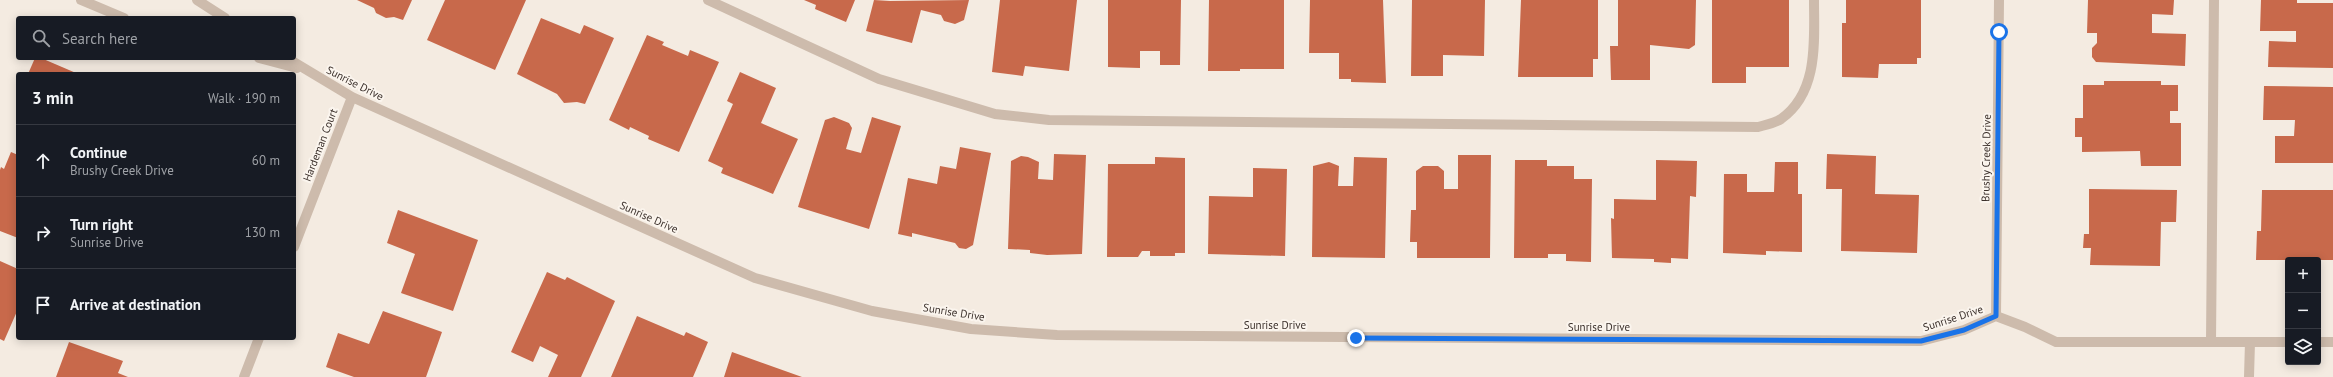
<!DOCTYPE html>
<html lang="en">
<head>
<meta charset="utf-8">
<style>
	body { margin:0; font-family:"PT Sans",sans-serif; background:#242831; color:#f1f3f6 }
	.controls { position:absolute; right:12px; bottom:12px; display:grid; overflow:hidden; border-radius:4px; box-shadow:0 2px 10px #0003 }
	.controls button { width:36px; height:36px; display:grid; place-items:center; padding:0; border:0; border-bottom:1px solid #363941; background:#171b24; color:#f1f3f6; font:20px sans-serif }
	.stop { position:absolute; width:12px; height:12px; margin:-9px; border:3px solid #1a73e8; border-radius:50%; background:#fff }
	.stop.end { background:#1a73e8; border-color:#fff; box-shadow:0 1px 4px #0008 }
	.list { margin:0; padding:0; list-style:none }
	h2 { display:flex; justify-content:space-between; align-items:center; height:52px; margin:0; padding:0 16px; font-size:17px }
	h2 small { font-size:13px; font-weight:400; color:#9ea1a6 }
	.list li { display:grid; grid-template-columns:26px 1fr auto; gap:12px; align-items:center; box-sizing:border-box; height:72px; padding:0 16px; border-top:1px solid #363941 }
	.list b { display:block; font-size:15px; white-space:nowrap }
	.list p { margin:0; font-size:13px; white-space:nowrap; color:#9ea1a6 }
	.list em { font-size:13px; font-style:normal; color:#9ea1a6 }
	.icon { flex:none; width:22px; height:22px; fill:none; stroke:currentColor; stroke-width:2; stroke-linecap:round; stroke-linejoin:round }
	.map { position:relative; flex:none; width:2333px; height:377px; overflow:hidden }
	.search { position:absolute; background:#171b24; box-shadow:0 2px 10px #0003; left:16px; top:16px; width:280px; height:44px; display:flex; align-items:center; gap:10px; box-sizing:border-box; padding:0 14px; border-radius:4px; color:#9ea1a6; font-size:15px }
	.panel { position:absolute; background:#171b24; box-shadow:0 2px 10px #0003; left:16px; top:72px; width:280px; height:268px; border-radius:4px }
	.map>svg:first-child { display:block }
	.building { fill:#c8694b }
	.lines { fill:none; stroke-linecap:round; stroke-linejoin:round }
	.service { stroke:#cdbbac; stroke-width:10 }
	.minor { stroke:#cdbbac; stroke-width:10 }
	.route { stroke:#1a73e8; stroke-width:5 }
	.labels { text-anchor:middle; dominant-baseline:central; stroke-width:4; stroke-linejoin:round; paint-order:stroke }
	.street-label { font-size:11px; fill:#3b302b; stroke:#fbf5ee }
</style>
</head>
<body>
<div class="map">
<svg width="2333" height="377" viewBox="0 0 2333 377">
	<rect width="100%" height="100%" fill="#f4ebe1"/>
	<!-- building -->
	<path class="building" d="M357,0h55l-9,20 -9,-3 -8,1 -10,-5 -2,-5z
		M445,0h81l-31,70 -68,-30z
		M804,0h51l-9,22 -31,-13 1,-4z
		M874,0l16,1 79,-1 -5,20 -9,4 -11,-3 -3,-6 -20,-5 -9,33 -46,-12z
		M1000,0h77l-8,71 -44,-5 -2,10 -31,-4z
		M1108,0h73l-1,65h-20v-14h-20v17l-32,-1z
		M1209,0h75v69h-44v2h-32z
		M1310,0h73l3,83 -35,-1v-3h-12v-26h-30z
		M1412,0h73l-1,56 -41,-1v21h-32z
		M1521,0h77v59h-5v18h-75z
		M1618,0h78l-1,45 -6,4 -39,-4v35h-39l-1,-34h8z
		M1712,0h77v67h-43v16h-34z
		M1846,0h75v58h-4v6h-38l-1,14 -36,-1v-54h4z
		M2088,0h86l-1,15 -21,-1v19l34,1 -1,32 -89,-4 -4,-5v-9l5,-5v-10h-10z
		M2261,0h36v3h36v65l-65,-1 1,-26 27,1v-11h-36z
		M541,18l39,16 4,-9 30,13 -29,66 -8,-2 -13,1 -7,-9 -40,-20z
		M647,35l17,7 -2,3 26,11 2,-6 29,12 -40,90 -31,-13 1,-3 -19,-9 -1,3 -20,-10z
		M35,58h6l35,15 -48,1z
		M740,72l36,16 -15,35 37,16 -25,55 -52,-21 2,-5 -15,-7 25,-57 -6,-3z
		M2104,81h57v4h17v26h-8v12h11v43h-40l-1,-15 -58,1v-15h-7v-19h8v-33h21z
		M2264,86l69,1v76h-58v-27h19l1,-16h-32z
		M834,117l15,6 3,5 -6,21 15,4 11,-36 29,9 -32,103 -71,-22 27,-87z
		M960,147l31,6 -18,92 -7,4 -7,-1 -4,-5 -43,-10v4l-14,-3 10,-56 29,6 3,-18 16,3z
		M11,152l7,3v83l-18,-7v-61l1,-3 3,2z
		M1054,154l32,1 -4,99 -35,1 -17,-2v-3l-22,-1 3,-88 10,-5 7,1 11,5 -1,17 15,1z
		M1827,154l49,2 -1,38 44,1 -2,58 -76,-2 1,-62h-16z
		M1458,155h33l-1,103h-73v-16h-7l1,-32h5v-39l7,-5h15l6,5v18h14z
		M1155,157l30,1v95h-10v3h-25v-5h-8l-4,6h-31l1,-93h47z
		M1354,157l33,1 -2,100 -73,-1 1,-91 16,-4 10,4 -1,20h15z
		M1515,160h32v6h27v13h18l-1,83 -25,-1v-7h-18v4h-34z
		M1656,160l41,1 -1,36 -6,-1 -2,63 -17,-1v5l-17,-1v-3l-42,-1 -1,-40 3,1v-20l42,1z
		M1775,162h23v32h4v58l-36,-1v4l-43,-2 1,-79h23v18h27z
		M1253,168l34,1 -2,87 -77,-2 1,-58 44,1z
		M2089,189l88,1 -1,32h-15l-1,44 -70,-1 1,-17h-8l1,-14h5z
		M2262,190h71v70h-77l1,-29h4z
		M398,210l80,30 -25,71 -52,-18 14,-39 -28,-11z
		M0,261l18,8v40l-14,32 -4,-2z
		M547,272l18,8 2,-3 48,24 -34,76h-33l10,-22 -18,-9 -7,16 -22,-10z
		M383,311l59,21 -16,45h-72l-28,-10 12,-34 31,11z
		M637,316l47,20 2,-4 22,10 -15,35h-82z
		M69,342l54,19 -5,12 10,4h-72z
		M732,352l70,25h-78z"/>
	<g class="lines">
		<!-- service -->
		<path class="service" d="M708,0l171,79 116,35 54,6 709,7c7,-2 17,-4 23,-8 38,-27 33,-78 33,-119
			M2211,342l3,-342
			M2249,377l1,-35"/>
		<!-- minor -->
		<path class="minor" d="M81,0l43,18
			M197,0l28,18
			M259,58l38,10
			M287,58l65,39 403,181 117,33 99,18 86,6 864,6 43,-11 32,-14 29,11 31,15h232
			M294,247l58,-150
			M1996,316l3,-316
			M2318,342h15
			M244,377l15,-39"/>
	</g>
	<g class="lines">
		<!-- route -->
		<path class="route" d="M1356,338l565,3 43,-11 32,-14 3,-284"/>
	</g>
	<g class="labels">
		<!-- street labels -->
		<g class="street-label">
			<text transform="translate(355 83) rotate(27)">Sunrise Drive</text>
			<text transform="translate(320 145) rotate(-69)">Hardeman Court</text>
			<text transform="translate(1986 158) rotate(-89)">Brushy Creek Drive</text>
			<text transform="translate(649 217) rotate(24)">Sunrise Drive</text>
			<text transform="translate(954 312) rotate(9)">Sunrise Drive</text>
			<text transform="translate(1953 318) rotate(-18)">Sunrise Drive</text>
			<text x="1275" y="325">Sunrise Drive</text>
			<text x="1599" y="327">Sunrise Drive</text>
		</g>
	</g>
</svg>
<div class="controls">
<button>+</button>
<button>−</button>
<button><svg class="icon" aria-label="layers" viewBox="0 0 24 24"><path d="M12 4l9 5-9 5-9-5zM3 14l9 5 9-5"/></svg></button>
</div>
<div class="stop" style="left:1999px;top:32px"></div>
<div class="stop end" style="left:1356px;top:338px"></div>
<div class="search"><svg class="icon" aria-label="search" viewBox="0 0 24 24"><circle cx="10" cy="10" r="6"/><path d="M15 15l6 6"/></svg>Search here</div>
<section class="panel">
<h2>3 min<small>Walk · 190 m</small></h2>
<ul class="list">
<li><svg class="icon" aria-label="ahead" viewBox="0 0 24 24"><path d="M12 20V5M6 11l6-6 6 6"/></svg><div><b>Continue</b><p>Brushy Creek Drive</p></div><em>60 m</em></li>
<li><svg class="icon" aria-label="right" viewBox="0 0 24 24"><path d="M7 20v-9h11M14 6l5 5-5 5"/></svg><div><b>Turn right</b><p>Sunrise Drive</p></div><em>130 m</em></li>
<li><svg class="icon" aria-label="arrive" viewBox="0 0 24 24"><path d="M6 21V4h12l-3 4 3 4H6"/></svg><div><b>Arrive at destination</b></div></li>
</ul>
</section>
</div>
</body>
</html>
